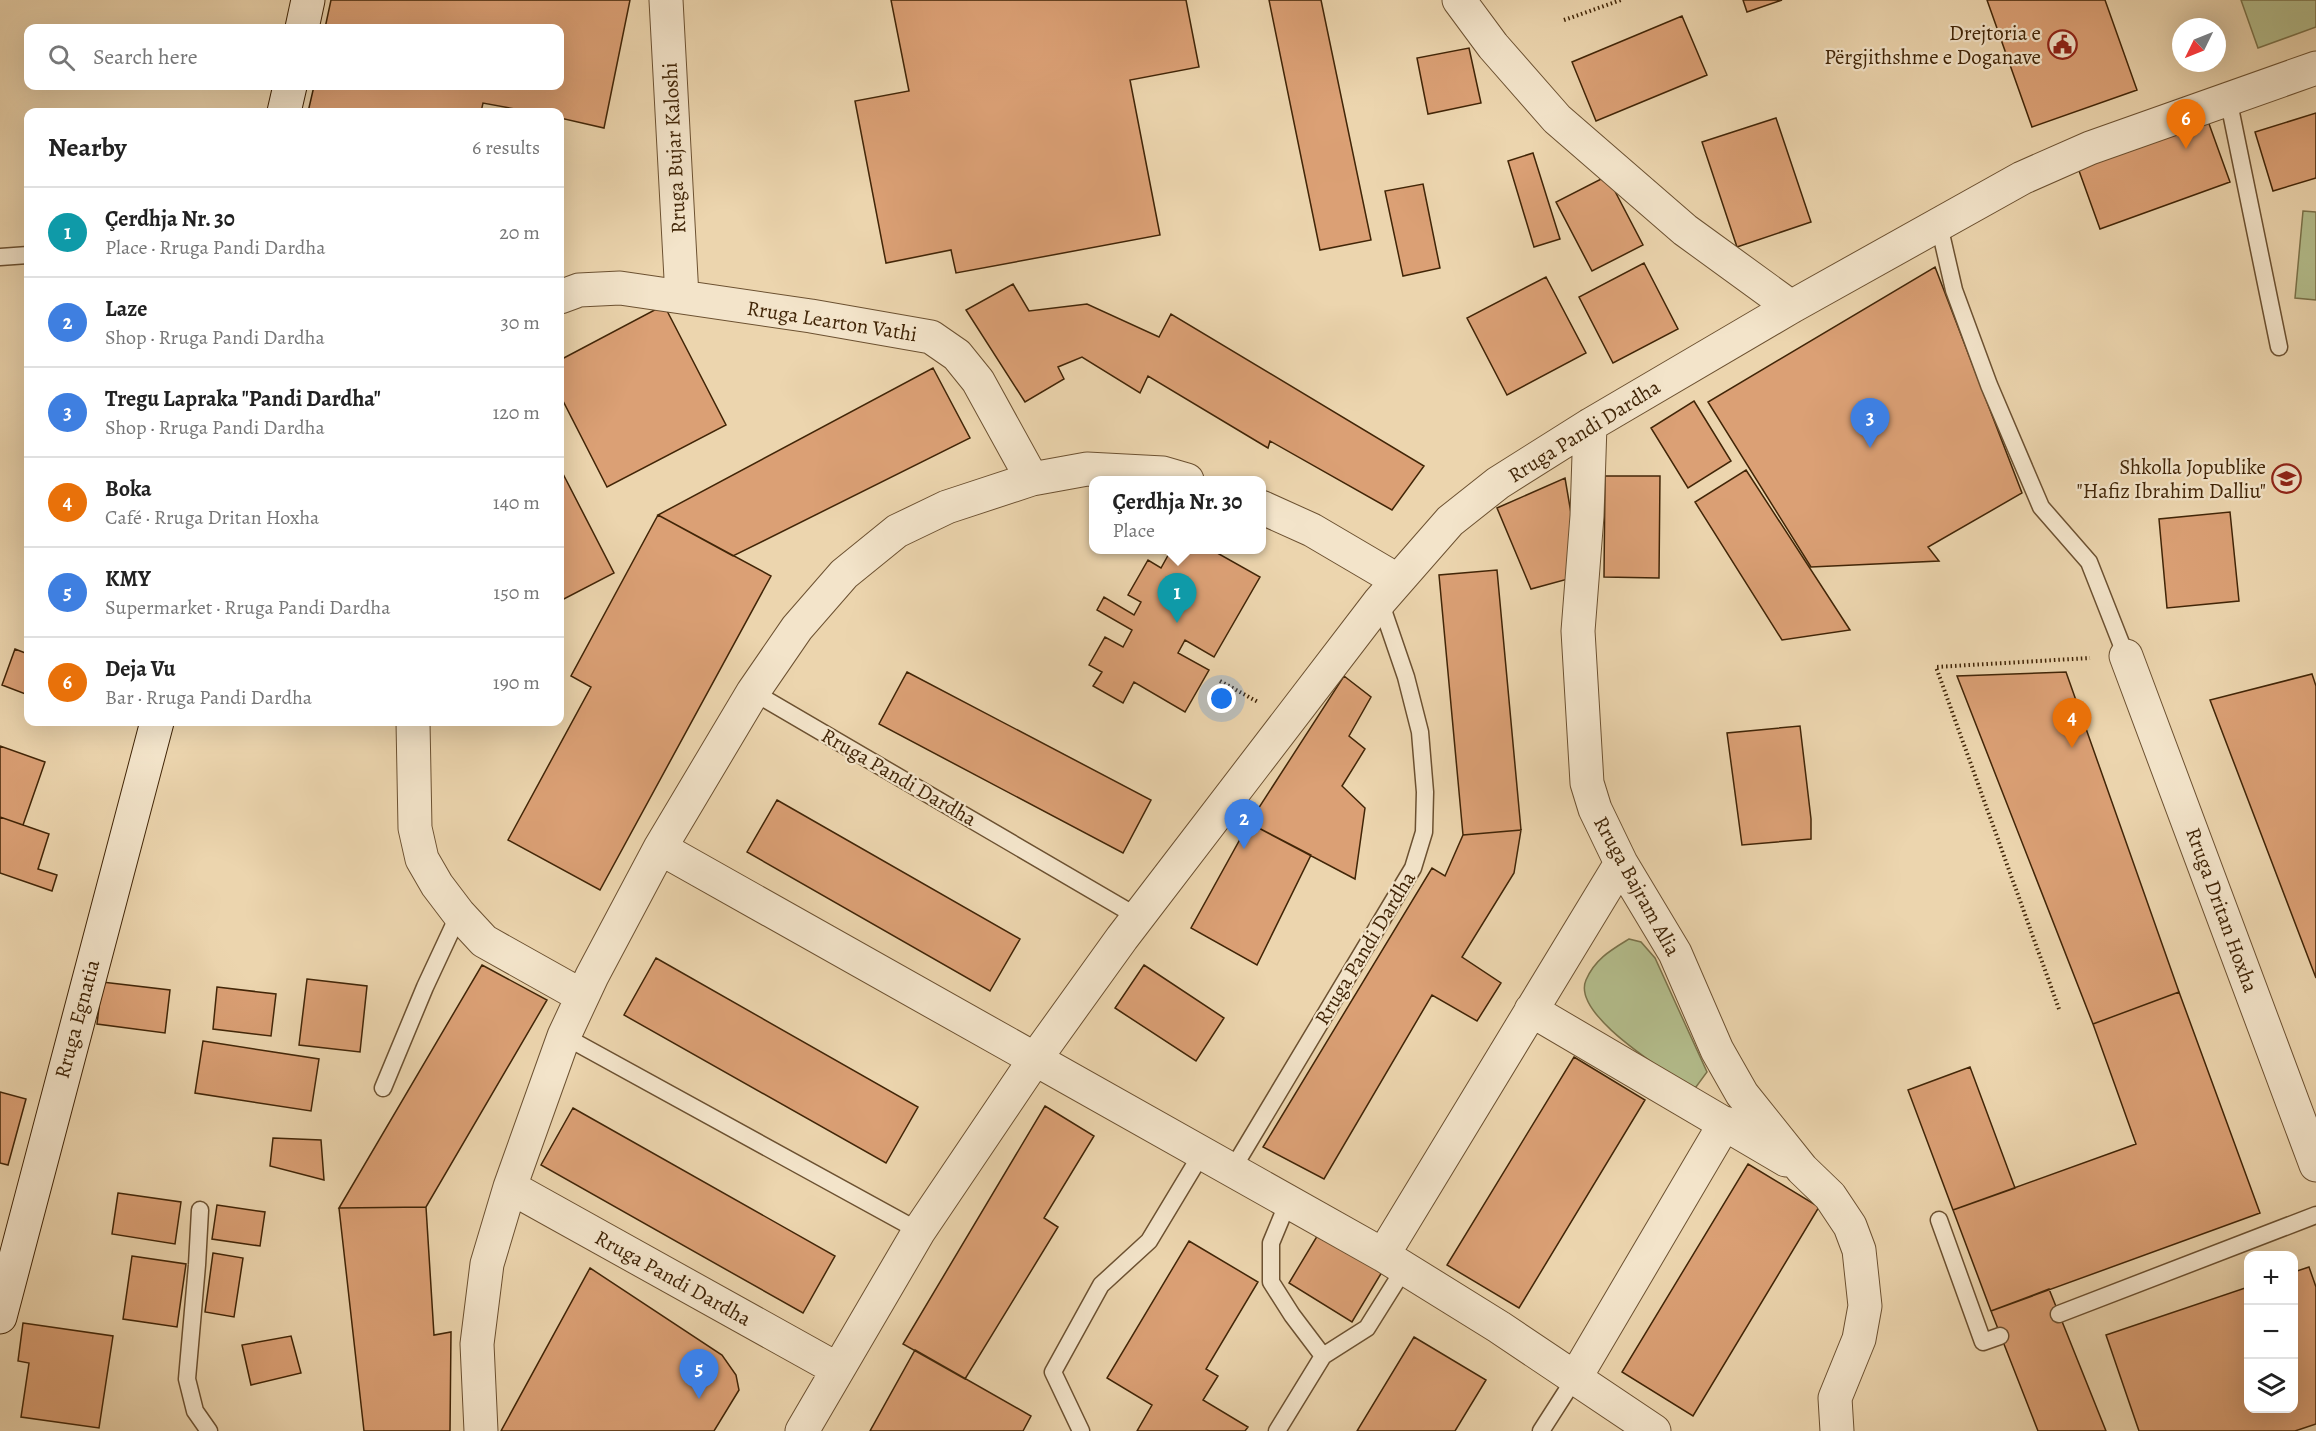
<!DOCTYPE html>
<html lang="en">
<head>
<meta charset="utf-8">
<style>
	body { margin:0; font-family:Alegreya,serif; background:#f6f6f6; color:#222 }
	.controls { position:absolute; right:18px; bottom:18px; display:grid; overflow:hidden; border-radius:12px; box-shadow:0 6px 24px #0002 }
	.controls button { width:54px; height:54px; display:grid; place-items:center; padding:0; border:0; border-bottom:2px solid #e0e0e0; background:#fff; color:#222; font:30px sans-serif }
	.compass { position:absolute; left:2172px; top:18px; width:54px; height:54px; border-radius:50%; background:#fff; box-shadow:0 6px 24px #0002; rotate:227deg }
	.you { position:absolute; left:1222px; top:699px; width:21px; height:21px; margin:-15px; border:4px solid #fff; border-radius:50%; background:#1a73e8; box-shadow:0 0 0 9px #1a73e833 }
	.badge { display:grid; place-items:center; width:39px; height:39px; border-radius:50%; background:#8f2418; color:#fff; font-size:20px; font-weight:700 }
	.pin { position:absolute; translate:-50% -50px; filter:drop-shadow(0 2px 3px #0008) }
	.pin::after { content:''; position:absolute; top:32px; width:21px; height:18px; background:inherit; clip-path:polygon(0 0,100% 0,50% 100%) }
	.popup { position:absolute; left:1089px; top:476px; width:177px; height:78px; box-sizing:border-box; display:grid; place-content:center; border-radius:12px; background:#fff; filter:drop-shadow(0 2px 4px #0005); font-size:20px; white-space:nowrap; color:#767676 }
	.popup b { font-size:22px; color:#222 }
	.popup::after { content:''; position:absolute; left:50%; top:100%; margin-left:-12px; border:12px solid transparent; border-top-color:#fff }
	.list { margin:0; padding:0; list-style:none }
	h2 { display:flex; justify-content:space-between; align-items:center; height:78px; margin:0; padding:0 24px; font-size:26px }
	h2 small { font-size:20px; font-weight:400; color:#767676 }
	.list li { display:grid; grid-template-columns:39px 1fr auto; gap:18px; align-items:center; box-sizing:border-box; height:90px; padding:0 24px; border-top:2px solid #e0e0e0 }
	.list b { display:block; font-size:22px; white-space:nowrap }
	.list p { margin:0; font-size:20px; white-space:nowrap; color:#767676 }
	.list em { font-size:20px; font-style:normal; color:#767676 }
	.icon { flex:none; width:33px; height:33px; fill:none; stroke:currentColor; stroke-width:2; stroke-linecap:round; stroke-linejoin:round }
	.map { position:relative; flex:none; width:2316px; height:1431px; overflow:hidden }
	.search { position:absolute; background:#fff; box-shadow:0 6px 24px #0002; left:24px; top:24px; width:540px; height:66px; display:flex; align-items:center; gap:15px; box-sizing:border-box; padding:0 21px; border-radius:12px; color:#767676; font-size:22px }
	.panel { position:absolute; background:#fff; box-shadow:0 6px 24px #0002; left:24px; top:108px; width:540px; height:618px; border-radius:12px }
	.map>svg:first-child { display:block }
	.green { fill:#b4be8d; stroke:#7a724a; stroke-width:1.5 }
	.building { fill:#dba075; stroke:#412507; stroke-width:1.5 }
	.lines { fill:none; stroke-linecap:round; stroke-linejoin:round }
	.lane-casing { stroke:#6c5131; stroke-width:19 }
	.street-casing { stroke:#6c5131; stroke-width:35 }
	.secondary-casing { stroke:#412507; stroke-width:35 }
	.path { stroke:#412507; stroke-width:4; stroke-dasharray:1.5 3; stroke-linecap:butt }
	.lane { stroke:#f3e4ca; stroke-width:16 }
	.street { stroke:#f3e4ca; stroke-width:33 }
	.secondary { stroke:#f3e4ca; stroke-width:33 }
	.labels { text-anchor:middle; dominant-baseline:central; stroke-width:4.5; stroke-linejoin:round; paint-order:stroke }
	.poi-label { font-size:21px; fill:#412507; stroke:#f3e4ca; text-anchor:end }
	.street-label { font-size:21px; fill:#412507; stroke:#f3e4ca }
</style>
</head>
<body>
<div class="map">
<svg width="2316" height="1431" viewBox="0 0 2316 1431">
	<rect width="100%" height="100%" fill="#ecd5ae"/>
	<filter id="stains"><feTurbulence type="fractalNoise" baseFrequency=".00333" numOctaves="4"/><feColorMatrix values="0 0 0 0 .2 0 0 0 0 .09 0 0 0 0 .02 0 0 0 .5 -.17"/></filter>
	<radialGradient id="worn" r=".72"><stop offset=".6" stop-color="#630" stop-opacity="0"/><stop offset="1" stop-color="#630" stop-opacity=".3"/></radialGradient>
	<!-- green -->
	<path class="green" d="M2241,0h75v27l-58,21z
		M2303,211l13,1v88l-21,-2z
		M1629,939l12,3 14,16 52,114 -11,15 -10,-1c-23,-17 -115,-72 -100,-106 9,-21 25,-30 43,-41z"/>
	<!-- building -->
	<path class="building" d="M331,0h299l-26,128 -44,-10v-6h-29l-48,-9 -2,9h-173l6,-26h246v-58h-235z
		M891,0h295l13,67 -69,13 30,155 -204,38 -5,-23 -65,13 -31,-162 54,-10z
		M1269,0h52l50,240 -51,10z
		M1743,0h39l-35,12z
		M1987,0h118l32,90 -105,37z
		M1682,16l25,59 -111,46 -24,-59z
		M1469,48l12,55 -53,11 -11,-56z
		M2316,113v65l-43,13 -18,-59z
		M1776,118l35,104 -74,25 -35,-105z
		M2208,121l22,61 -130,47 -22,-61z
		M1533,153l27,86 -26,8 -26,-86z
		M1607,176l36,69 -51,26 -36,-69z
		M1423,184l17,84 -37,8 -18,-85z
		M1644,263l34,66 -65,34 -34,-66z
		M1935,267l87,226 -94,54 11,14 -128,6 -103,-165z
		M1546,277l40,76 -79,42 -40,-77z
		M1013,284l16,27 58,-7 72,33 12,-23 253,152 -32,44 -122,-69 -2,7 -120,-72 -8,17 -58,-36 -24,10 6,12 -39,23 -59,-92z
		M664,305l62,120 -119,62 -47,-92v-35z
		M933,368l37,70 -237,118 -75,-41z
		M1694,401l37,60 -43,27 -37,-60z
		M560,468l54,105 -54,28z
		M1746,470l104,160 -68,10 -87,-138z
		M1605,476h55l-1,102 -55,-1z
		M1565,478l8,47 -5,54 -37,10 -34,-81z
		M2230,512l9,89 -72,7 -8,-89z
		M658,515l113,61 -171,314 -92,-50 83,-153 -20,-11z
		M1171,550h41l48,27 -46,80 -29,-17 -7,13 31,17 -24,42 -51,-30 -11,21 -30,-17 9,-14 -13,-7 16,-28 18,10 9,-17 -35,-20 7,-13 30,18 7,-13 -13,-7 20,-35 13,8z
		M1497,570l24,260 -58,5 -24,-260z
		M15,649l13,5v41l-26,-10z
		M907,672l244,128 -28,53 -244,-129z
		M2066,672l113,320 -86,32 -136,-348z
		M2312,674l4,12v292l-106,-278z
		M1344,676l27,21 -22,39 16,13 -23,37 23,22 -10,71 -106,-56z
		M1800,726l11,93v20l-69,6 -15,-112z
		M0,746l45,16 -22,63 -23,-8z
		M777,800l243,139 -30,52 -243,-139z
		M0,817l49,17 -11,35 19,6 -5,16 -52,-18z
		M1249,823l62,32 -54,110 -66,-37z
		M1521,830l-7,43 -52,84 39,26 -24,38 -45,-26 -108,184 -61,-32 169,-279 13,8 18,-41z
		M656,958l262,149 -32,56 -262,-148z
		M482,965l65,35 -121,207 -87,1z
		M1144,965l80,53 -28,43 -81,-53z
		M307,979l60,7 -7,66 -61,-7z
		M102,982l68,8 -5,43 -68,-9z
		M217,987l59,7 -5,42 -58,-7z
		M2179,992l81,221 -269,98 -38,-101 183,-66 -43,-120z
		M203,1041l116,18 -8,52 -116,-18z
		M1574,1057l71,43 -126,208 -72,-43z
		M1970,1067l45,121 -62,22 -45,-120z
		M0,1092l26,7 -18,66 -8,-2z
		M1045,1106l49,30 -50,82 14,9 -93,152 -62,-35z
		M573,1108l262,148 -32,57 -262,-148z
		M273,1138l48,2 3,40 -54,-14z
		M1748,1164l71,43 -126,209 -71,-44z
		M118,1193l63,9 -6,42 -63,-10z
		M217,1205l48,7 -5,34 -48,-7z
		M426,1207l8,128 17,-3 -1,99h-86l-25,-223z
		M1319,1233l63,39 -30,50 -63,-39z
		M1189,1241l69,41 -52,87 12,7 -15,24 45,27 -3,4h-108l15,-26 -45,-27z
		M213,1253l30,5 -9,59 -29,-5z
		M132,1256l54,8 -9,63 -54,-8z
		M2309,1267l7,20v137l-21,7h-156l-33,-96 142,-48v121h46v-136z
		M590,1268l132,87 14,20 3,15 -25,41h-213z
		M2049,1289l57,142h-68l-47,-120z
		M23,1323l90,13 -14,92 -78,-11 8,-54 -11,-2z
		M291,1336l10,37 -50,12 -9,-40z
		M1414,1337l72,43 -31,51h-98z
		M915,1350l116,66 -8,15h-153z"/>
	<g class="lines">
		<defs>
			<path id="lane" d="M2228,98l51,249
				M1939,225l15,65 35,95 52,122 48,55 37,94
				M0,257l28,-2
				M753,692l385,225
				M564,1036l355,195
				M383,1088l42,-101 34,-73
				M1232,1170l181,-302 11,-36 1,-40 -5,-60 -14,-55 -26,-76
				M1288,1202l-17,41v39l21,33 31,41
				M200,1210l-3,55 -10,114 8,32 14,20
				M1939,1220l44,122 17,-6
				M2059,1314l257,-99
				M1081,1431l-28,-59 48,-87 48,-44 53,-88
				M1277,1431l46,-75 44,-28 37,-59
				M1541,1431l34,-53"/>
			<path id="street" d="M666,0l16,297
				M1459,0l34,46 64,73 128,111 106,77
				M560,297l19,-7 41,-2 191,28 120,21 26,18 21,26 54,98
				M1590,425l-3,91 -9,115 9,152 8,26 26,54 54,90 42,97 25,44 60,75 28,27 20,30 9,24 6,56 -6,33 -24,59 2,33
				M1261,507l51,23 85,50
				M2126,656l190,509
				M413,722l2,106 7,31 15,26 22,29 25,27 98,55
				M660,848l723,407 116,72 155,104
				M1531,1010l255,150
				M510,1187l327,182
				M1383,1255l238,-392
				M1575,1378l150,-255
				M481,1431l-4,-87 10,-80 23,-77 54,-151 28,-60 68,-128 93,-156 44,-64 47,-54 53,-43 50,-24 85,-28 55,-10 76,4 24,7
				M802,1431l117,-200 116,-172 87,-121 258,-337 70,-80 48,-38 92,-58 201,-118 231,-129 68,-30 226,-80"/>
			<path id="secondary" d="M302,28l6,-28
				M284,112l6,-26
				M0,1317l157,-595"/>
		</defs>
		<!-- lane casing -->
		<use href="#lane" class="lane-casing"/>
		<!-- street casing -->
		<use href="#street" class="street-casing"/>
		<!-- secondary casing -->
		<use href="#secondary" class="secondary-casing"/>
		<!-- path -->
		<path class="path" d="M1564,20l57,-20
			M1220,681l38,21
			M2059,1009l-123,-342 154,-9"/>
		<!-- lane -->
		<use href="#lane" class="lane"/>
		<!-- street -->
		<use href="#street" class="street"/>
		<!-- secondary -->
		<use href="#secondary" class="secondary"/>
	</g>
	<!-- icons -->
	<defs>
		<symbol id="civic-ring" viewBox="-11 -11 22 22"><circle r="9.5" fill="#f3e4ca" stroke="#8f2418" stroke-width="1.5"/><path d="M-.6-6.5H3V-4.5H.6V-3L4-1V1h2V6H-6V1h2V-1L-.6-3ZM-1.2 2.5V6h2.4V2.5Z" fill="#8f2418"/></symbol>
		<symbol id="school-ring" viewBox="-11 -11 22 22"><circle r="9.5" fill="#f3e4ca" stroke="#8f2418" stroke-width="1.5"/><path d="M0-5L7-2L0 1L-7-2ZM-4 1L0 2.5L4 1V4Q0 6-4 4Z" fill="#8f2418"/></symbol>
	</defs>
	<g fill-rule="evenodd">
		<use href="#civic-ring" x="2046" y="28" width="33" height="33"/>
		<use href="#school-ring" x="2270" y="462" width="33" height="33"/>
	</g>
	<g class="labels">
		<!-- poi labels -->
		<g class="poi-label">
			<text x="2041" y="33">Drejtoria e<tspan x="2041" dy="24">Përgjithshme e Doganave</tspan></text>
			<text x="2266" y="467">Shkolla Jopublike<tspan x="2266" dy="24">"Hafiz Ibrahim Dalliu"</tspan></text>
		</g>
		<!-- street labels -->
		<g class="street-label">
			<text transform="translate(674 148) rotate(-93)">Rruga Bujar Kaloshi</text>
			<text transform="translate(832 321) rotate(9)">Rruga Learton Vathi</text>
			<text transform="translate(1584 431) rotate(-32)">Rruga Pandi Dardha</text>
			<text transform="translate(899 777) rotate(30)">Rruga Pandi Dardha</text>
			<text transform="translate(1637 886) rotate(61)">Rruga Bajram Alia</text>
			<text transform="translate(2222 910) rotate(70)">Rruga Dritan Hoxha</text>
			<text transform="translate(1365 948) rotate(-59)">Rruga Pandi Dardha</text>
			<text transform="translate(77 1019) rotate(-75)">Rruga Egnatia</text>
			<text transform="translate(673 1278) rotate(29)">Rruga Pandi Dardha</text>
		</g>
	</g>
	<rect width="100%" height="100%" filter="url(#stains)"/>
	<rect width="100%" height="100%" fill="url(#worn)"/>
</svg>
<div class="controls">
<button>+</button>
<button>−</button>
<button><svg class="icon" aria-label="layers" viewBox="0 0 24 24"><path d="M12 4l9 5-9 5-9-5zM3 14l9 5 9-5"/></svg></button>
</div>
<svg class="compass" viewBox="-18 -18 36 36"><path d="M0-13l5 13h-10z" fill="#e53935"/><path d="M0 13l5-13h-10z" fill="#767676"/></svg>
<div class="you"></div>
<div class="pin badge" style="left:1177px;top:623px;background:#0f9aa8">1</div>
<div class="popup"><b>Çerdhja Nr. 30</b>Place</div>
<div class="pin badge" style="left:1244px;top:849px;background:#3f7fe0">2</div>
<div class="pin badge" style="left:1870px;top:448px;background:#3f7fe0">3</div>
<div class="pin badge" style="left:2072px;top:748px;background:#e8710a">4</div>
<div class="pin badge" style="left:699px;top:1399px;background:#3f7fe0">5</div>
<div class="pin badge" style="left:2186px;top:149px;background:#e8710a">6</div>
<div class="search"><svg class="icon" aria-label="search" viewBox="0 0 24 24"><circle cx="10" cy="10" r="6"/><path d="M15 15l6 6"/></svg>Search here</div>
<section class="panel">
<h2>Nearby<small>6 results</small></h2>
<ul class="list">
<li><span class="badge" style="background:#0f9aa8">1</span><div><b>Çerdhja Nr. 30</b><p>Place · Rruga Pandi Dardha</p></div><em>20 m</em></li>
<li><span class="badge" style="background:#3f7fe0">2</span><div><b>Laze</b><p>Shop · Rruga Pandi Dardha</p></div><em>30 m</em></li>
<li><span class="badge" style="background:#3f7fe0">3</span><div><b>Tregu Lapraka &quot;Pandi Dardha&quot;</b><p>Shop · Rruga Pandi Dardha</p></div><em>120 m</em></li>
<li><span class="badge" style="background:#e8710a">4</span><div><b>Boka</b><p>Café · Rruga Dritan Hoxha</p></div><em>140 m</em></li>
<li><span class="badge" style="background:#3f7fe0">5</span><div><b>KMY</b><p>Supermarket · Rruga Pandi Dardha</p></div><em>150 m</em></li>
<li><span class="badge" style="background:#e8710a">6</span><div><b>Deja Vu</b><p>Bar · Rruga Pandi Dardha</p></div><em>190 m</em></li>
</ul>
</section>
</div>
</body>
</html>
